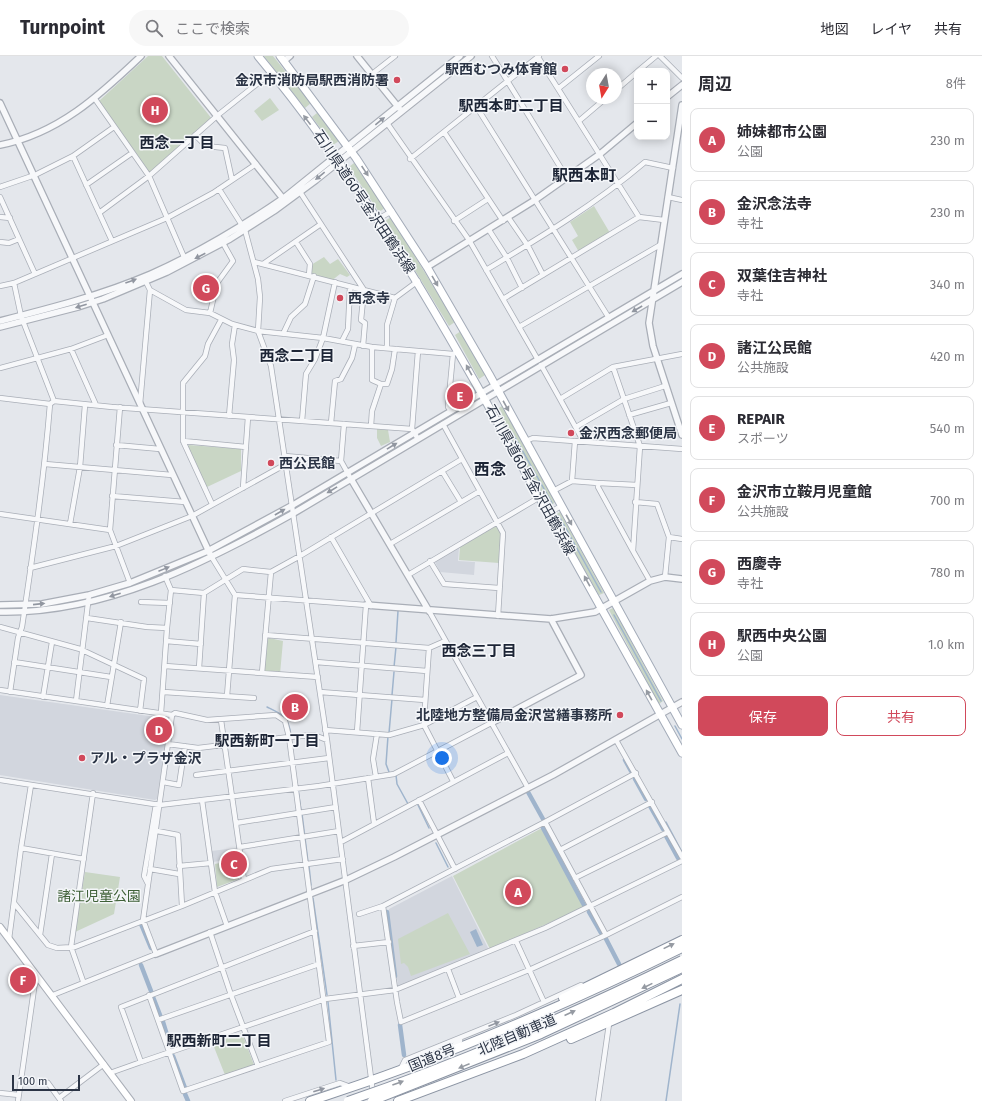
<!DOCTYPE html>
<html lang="ja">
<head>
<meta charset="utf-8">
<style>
	body { margin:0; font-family:"Fira Sans","Noto Sans JP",sans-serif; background:#f7f7f7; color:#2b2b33 }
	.controls { position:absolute; right:12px; top:12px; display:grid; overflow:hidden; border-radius:8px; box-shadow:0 2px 10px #0003 }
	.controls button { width:36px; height:36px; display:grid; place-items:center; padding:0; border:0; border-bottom:1px solid #e1e1e2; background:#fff; color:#2b2b33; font:20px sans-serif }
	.compass { position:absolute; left:586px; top:12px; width:36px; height:36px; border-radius:50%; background:#fff; box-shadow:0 2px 10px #0003; rotate:191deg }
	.scale { position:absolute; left:12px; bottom:10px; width:68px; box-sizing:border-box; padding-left:4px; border:2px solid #2b3445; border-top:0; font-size:11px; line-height:14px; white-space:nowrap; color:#2b3445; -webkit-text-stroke:3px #f4f6f9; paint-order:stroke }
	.you { position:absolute; left:442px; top:702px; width:14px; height:14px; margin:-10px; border:3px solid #fff; border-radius:50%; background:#1a73e8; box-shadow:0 0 0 6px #1a73e833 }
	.badge { display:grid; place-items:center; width:26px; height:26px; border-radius:50%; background:#d1495b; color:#fff; font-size:13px; font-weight:700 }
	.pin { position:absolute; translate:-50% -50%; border:2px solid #fff; box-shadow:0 1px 4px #0006 }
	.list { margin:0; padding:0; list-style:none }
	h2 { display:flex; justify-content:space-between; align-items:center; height:52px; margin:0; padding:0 16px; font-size:17px }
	h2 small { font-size:13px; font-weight:400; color:#7c7c81 }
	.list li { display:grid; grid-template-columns:26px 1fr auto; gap:12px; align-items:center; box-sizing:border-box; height:64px; margin:0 8px 8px; padding:0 8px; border:1px solid #e1e1e2; border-radius:8px }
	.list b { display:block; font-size:15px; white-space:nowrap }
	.list p { margin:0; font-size:13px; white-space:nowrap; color:#7c7c81 }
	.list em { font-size:13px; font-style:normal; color:#7c7c81 }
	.actions { display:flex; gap:8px; padding:12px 16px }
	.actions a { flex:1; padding:9px 0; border:1px solid #d1495b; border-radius:8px; text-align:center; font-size:14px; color:#d1495b }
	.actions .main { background:#d1495b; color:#fff }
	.icon { flex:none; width:22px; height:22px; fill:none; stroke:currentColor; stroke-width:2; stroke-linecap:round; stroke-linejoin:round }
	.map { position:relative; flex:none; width:682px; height:1045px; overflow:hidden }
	header { display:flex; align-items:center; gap:24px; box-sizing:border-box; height:56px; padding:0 20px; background:#fff; border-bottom:1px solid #e1e1e2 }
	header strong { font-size:19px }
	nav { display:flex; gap:22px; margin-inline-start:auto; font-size:14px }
	.search { width:280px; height:36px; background:#f7f7f7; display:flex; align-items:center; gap:10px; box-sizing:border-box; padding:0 14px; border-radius:22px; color:#7c7c81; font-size:15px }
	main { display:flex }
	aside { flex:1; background:#fff }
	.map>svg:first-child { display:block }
	.built { fill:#d2d6de }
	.green { fill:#c9d6c5 }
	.water { fill:#9fb4cc }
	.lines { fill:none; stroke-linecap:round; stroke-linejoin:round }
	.stream { stroke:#9fb4cc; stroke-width:1.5 }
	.canal { stroke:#9fb4cc; stroke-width:4.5 }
	.minor-casing { stroke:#a9aeb7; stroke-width:6 }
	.tertiary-casing { stroke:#a9aeb7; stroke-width:8 }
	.secondary-casing { stroke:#a9aeb7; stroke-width:8 }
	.primary-casing { stroke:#a3abb8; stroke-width:9 }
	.trunk-casing { stroke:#8b94a3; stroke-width:10 }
	.minor { stroke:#f7f8fa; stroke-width:4.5 }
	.tertiary { stroke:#f7f8fa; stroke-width:5.5 }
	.secondary { stroke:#fff; stroke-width:6 }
	.primary { stroke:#fff; stroke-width:7 }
	.trunk { stroke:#fff; stroke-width:8 }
	.motorway-bridge-casing { stroke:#8b94a3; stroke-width:10; stroke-linecap:butt }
	.motorway-bridge { stroke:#fff; stroke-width:8 }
	.oneway { fill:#959aa2 }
	.oneway2 { fill:#9196a0 }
	.poi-dot { fill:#d1495b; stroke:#f4f6f9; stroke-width:1.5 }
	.labels { text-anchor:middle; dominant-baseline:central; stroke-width:3; stroke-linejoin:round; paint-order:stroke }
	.poi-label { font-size:14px; font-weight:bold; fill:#2b3445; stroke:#f4f6f9; text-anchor:start }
	.street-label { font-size:14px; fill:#2b3445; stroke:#f4f6f9 }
	.park-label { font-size:14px; fill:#3f6138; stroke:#f4f6f9 }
	.neighbourhood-label { font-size:15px; font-weight:bold; fill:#1d2536; stroke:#f4f6f9 }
	.quarter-label { font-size:16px; font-weight:bold; fill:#1d2536; stroke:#f4f6f9 }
</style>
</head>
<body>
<header>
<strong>Turnpoint</strong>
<div class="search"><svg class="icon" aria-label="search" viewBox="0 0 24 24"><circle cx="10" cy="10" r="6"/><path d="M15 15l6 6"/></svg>ここで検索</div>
<nav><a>地図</a><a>レイヤ</a><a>共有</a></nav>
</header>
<main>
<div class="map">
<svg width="682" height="1045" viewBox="0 0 682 1045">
	<rect width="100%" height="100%" fill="#e4e7ec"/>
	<!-- built -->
	<path class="built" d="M459,491l-1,14 17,1 -1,13 -34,-3 -5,-10z
		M0,639l156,22 -3,21 13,2 -9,59 -2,1 -155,-25z
		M236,792l1,10 -24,4 -2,-11z
		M452,820l37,74 -90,36h-1l-10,-74 1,-3z"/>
	<!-- green -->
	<path class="green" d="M148,0h14l50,63 -63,55 -50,-73z
		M264,0h9l38,47 -6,5z
		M270,42l9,12 -17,11 -8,-10z
		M317,57l22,28 -6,4 -21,-28z
		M354,107l31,45 -6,4 -30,-45z
		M594,150l16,27 -31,19 -7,-12 6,-4 -8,-14z
		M391,161l64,105 -6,4 -64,-105z
		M324,201l6,7 8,-5 12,16 -3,2 -7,-3 -10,8 -20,-6 1,-11z
		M461,275l24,44 -6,4 -24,-44z
		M502,350l53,96 -4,4h-2l-53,-96z
		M377,373l11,1 2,12 -9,4 -4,-8z
		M189,389l52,4v22l-34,16 -20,-40z
		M560,456l44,81 -5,2 -45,-79z
		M495,470l2,1 4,7 -2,29 -40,-3 1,-13z
		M613,552l50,93 -4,3 -50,-94z
		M269,582l14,3 -3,33 -16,-3 3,-31z
		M542,772l43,79 -95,42 -37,-73z
		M230,805l1,8 7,-1 1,11 -22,8 -2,-23z
		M85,816l35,5 -6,37 -39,18z
		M448,857l22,41 -59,22 -3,-9 -4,-4 -3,1 -3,-25z
		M242,977l12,32 -29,10 -13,-33z"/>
	<!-- water -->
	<path class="water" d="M476,873l7,16 -6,2 -7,-15z"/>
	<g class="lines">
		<!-- stream -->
		<path class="stream" d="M513,378l39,69
			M559,460l42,76
			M614,559l47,86
			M396,586l2,-31
			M394,611l2,-20
			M392,639l2,-23
			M267,651c17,8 21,9 24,28
			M675,670l7,13
			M389,677l3,-34
			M388,680l-2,28 3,8
			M396,719l1,9 11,20
			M298,734l3,20
			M418,749l11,23
			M302,758l6,48
			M666,766l16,30
			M436,787l12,24
			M309,810l2,19
			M313,842l14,97
			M328,946l8,78
			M666,1045l14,-97"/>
		<!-- canal -->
		<path class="canal" d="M625,704l6,11
			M635,723l11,20
			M528,736l15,27
			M650,750l13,23
			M543,772l41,77
			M666,780l12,22
			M387,856l8,64
			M589,856l12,21
			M141,868l10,24
			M605,881l14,27
			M141,909l10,26
			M153,941l7,18
			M163,966l7,23
			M400,969l4,30
			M173,1000l12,32
			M185,1038l3,7"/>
		<defs>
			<path id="minor" d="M492,0l75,122
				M660,0l22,22
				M538,1l101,160
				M638,15l18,-15
				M372,18l23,-18
				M559,32l40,-32
				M616,34l21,-18
				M95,43l54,77 35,81
				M476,50l133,212
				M579,65l27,-23
				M387,67l82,117 69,120
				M444,76l59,89
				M195,79l11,11 19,2 7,32
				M73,100l39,85
				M410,103l129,-103
				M86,129l46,-32
				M0,131l35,-12 38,-19 41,-29
				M300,136l64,98 -3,30 4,3 -2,23
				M0,141l35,77
				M668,141l14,3
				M99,157l50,-37 69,-61 54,-43
				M0,161l10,1
				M508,161l20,29 15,29
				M378,163l14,-8
				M454,165l34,-22
				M489,174l18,28 15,30
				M0,186l9,1 10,-4
				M296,186l14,22 -1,11
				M254,206l141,36 23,-17
				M263,208l58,-40
				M486,214c55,-33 110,-66 159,-108l28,6
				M146,226l4,8 36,20 24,3 22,11 26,7 65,7 49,9 81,7
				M14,227l7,33 33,85
				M0,230l14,-3 153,-65 46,-25 43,-29
				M503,243l136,-82 25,3
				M210,257l7,-30 16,-22 -10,-18
				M519,271l141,-82
				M283,278l8,-17 14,-13 9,-28
				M342,285l6,-12 2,-42
				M387,291v-22l8,-27
				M71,293l25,56
				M541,309l19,34 53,-32 69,-13
				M613,311l27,79 -7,105 17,30
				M0,312l71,-19 37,-14
				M381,328h6l5,-15 3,-20
				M0,342l50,6
				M560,343l21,38v4
				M140,348l10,-114
				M120,351l-10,123 20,53
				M451,355l-3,-4 5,-53 2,-1
				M629,359l42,-12
				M229,360l5,-56 -2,-16 3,-19
				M302,365l4,-47 9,-15 8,-21 12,-56
				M331,367l4,-42 6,-2 11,-21 3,-13
				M344,368l-3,37 10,18
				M443,368l60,109 -5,83
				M371,370l1,-15 9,-27 -9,-4v-33
				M576,371l48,-28 41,-13
				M412,373l6,-78
				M183,385l63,6
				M526,385l7,-3 149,11
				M116,389l44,4
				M285,400l56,5
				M45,408l127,11
				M442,415l19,31
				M572,425l3,-40
				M598,427l39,2
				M243,432l5,-71
				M553,435l19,-10 26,2v4l35,64
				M112,440l73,6
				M635,446l22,2 12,33 -4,40
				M212,448l-29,-63v-58l22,-27 3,-12 13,-24
				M549,457l12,-7
				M0,458l110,16
				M70,468l10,-57 5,-62
				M331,481l40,69
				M669,481l13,2
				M390,488l90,-53
				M211,500l24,39 -8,101
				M430,505l14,23 55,4
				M30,512l86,-22 76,-30 94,-52
				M408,519l132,-78
				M171,534l33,3 39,-24 28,3 29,-16 162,-97
				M235,539l131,10 -9,127
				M141,546l29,1
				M429,555l99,177
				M87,562l60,9 20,1 4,-38 -6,-14
				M0,571l80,22 64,30 -4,32
				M265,579l164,13
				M166,585l35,3
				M445,585l-16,7 -5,72v5l29,56
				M14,606l97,15
				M316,606l111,9
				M165,610l153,11
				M199,612l5,-75
				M262,617l9,-101
				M0,634l172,25 3,-2 32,7 69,-5 9,6 4,16 25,-2 13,5 -56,-374 -13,-35 2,-34 -2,-18 -13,-49 -26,-41
				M10,636l8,-54 4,-11c11,-74 22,-148 28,-223l4,-3 58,6 300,22 6,10
				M164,636l90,6
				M320,636l105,8
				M43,641l9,-55
				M76,645l13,-106
				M107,650l14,-84
				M161,657l6,-85
				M221,664l23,160
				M325,674l64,5 35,-10 53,-28
				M327,684l46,353
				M616,684l66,117
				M196,719l133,-17
				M376,721l-3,-18 4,-25
				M368,722l6,45
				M0,724l160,25 159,-19 75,-12 97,-51
				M163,726l16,3 6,-39
				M202,744l13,92 12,34
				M419,744l36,69
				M545,766l-162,84 14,96 4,20 128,-52 77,-35 76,-38
				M236,767l100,-16
				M152,774l26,5 4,71
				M341,786l167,-89
				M240,791l99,-16
				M21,792l63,11
				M560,794l92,-48
				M179,810l32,-3
				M150,813l29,5
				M575,822l93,-46
				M148,828l-4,-8 12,-72
				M14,847l34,42 9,3 18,-1 107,-41 89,-37 72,-10
				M359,858l24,-8
				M315,875l-194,76 20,55 184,-63 70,-9 150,-62 137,-67
				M210,876l21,63 27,71
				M40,879l12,-81
				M606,879l-61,-113 91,-49
				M9,883l12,-91 10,-63
				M516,885l28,61
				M353,890l36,-4
				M448,913l11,29
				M83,925l-12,-34 22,-154
				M53,939l103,-41 -13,-34 29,-205
				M149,939l34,96 146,-49 -40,-305 -91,11 -30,-4
				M158,964l161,-56
				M445,995l15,-10v-2
				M400,1014l5,-10 111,-45 65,-30
				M110,1017l31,-11
				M48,1027l13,18
				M0,1037l19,2
				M59,1042l45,-34
				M18,1045l18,-126
				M285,1045l55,-18 11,4
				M598,1045l11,-77"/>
			<path id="tertiary" d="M169,0l116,145
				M357,0l42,52
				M284,5l6,-5
				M667,41l15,-12
				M0,47l210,451
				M682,49l-33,218 4,23 29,89
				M0,89c58,-11 100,-50 141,-89
				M427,211l108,-67 65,-46 37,-31
				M0,265c51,-13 102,-26 151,-47 47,-21 92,-48 134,-77l175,-141
				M0,271l78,-20 25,-8 64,-27 63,-33 44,-28 42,-31 155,-124
				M351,423l78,132
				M0,549l42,-1 47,-9 41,-12 78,-32 85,-46 389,-231
				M366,549l185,14 44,-7 55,-31 15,-4 17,2
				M0,556c105,2 205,-49 294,-99l388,-231
				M491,667l90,-48 -30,-56
				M156,898l190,-74 48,-23 159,-82 129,-73"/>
			<path id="secondary" d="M0,871l131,174"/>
			<path id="primary" d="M258,0c97,116 173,246 246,378 60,106 118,213 178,319
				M280,0l76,102 71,109 62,107 193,351"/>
			<path id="trunk" d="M563,942l119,-58
				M571,983l111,-49
				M310,1045c128,-41 252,-94 372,-153
				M398,1045l125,-47 91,-41 68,-34"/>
		</defs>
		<!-- minor casing -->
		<use href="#minor" class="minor-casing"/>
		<!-- tertiary casing -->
		<use href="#tertiary" class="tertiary-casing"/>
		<!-- secondary casing -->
		<use href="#secondary" class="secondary-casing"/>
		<!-- primary casing -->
		<use href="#primary" class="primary-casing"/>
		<!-- trunk casing -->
		<use href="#trunk" class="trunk-casing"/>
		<!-- minor -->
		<use href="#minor" class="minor"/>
		<!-- tertiary -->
		<use href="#tertiary" class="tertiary"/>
		<!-- secondary -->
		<use href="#secondary" class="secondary"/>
		<!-- primary -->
		<use href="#primary" class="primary"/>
		<!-- trunk -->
		<use href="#trunk" class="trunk"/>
		<defs>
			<path id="motorway-bridge" d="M348,1045c115,-39 226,-88 334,-141
				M372,1045l169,-67 141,-66"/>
		</defs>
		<!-- motorway-bridge casing -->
		<use href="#motorway-bridge" class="motorway-bridge-casing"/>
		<!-- motorway-bridge -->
		<use href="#motorway-bridge" class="motorway-bridge"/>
	</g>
	<!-- one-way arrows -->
	<defs><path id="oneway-solid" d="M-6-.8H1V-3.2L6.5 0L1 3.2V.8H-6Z"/></defs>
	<g class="oneway">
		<use href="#oneway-solid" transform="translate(307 64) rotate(-127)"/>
		<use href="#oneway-solid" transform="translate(365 115) rotate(56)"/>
		<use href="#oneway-solid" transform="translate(435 225) rotate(60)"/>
		<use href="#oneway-solid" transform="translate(469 314) rotate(-119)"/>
		<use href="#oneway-solid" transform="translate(506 350) rotate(61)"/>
		<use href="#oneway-solid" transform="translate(569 464) rotate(61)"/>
		<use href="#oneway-solid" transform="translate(587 525) rotate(-119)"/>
		<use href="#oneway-solid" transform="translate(649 639) rotate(-119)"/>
		<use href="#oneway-solid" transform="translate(669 890) rotate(-26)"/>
		<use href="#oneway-solid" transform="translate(647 930) rotate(154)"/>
		<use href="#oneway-solid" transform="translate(570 957) rotate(-24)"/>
		<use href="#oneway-solid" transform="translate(464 1010) rotate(158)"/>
		<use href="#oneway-solid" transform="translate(398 1027) rotate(-20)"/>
	</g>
	<g class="oneway2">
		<use href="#oneway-solid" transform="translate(380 65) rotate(-39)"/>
		<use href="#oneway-solid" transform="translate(320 120) rotate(141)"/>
		<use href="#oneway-solid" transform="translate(200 200) rotate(153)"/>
		<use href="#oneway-solid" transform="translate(131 225) rotate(-20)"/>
		<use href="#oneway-solid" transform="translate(81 250) rotate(162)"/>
		<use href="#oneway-solid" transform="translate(637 253) rotate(150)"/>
		<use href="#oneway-solid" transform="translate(392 390) rotate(-31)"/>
		<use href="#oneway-solid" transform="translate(332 434) rotate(149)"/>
		<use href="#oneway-solid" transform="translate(280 456) rotate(-30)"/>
		<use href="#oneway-solid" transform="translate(164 513) rotate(-22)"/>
		<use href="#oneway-solid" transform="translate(115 539) rotate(162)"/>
		<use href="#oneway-solid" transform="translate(39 548) rotate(-6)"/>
		<use href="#oneway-solid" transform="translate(494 968) rotate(-22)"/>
		<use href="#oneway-solid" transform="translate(319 1034) rotate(-18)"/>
	</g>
	<!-- markers -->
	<g class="poi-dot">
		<circle cx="565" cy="13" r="4"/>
		<circle cx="397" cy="24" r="4"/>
		<circle cx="340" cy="242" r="4"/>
		<circle cx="571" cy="377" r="4"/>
		<circle cx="271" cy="407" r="4"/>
		<circle cx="620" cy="659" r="4"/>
		<circle cx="82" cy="702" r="4"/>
	</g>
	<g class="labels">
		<!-- poi labels -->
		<g class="poi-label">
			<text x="557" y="13" text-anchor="end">駅西むつみ体育館</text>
			<text x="389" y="24" text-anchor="end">金沢市消防局駅西消防署</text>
			<text x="348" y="242">西念寺</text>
			<text x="579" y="377">金沢西念郵便局</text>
			<text x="279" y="407">西公民館</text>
			<text x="612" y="659" text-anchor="end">北陸地方整備局金沢営繕事務所</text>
			<text x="90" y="702">アル・プラザ金沢</text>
		</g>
		<!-- street labels -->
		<g class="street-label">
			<text transform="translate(364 146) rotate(56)">石川県道60号金沢田鶴浜線</text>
			<text transform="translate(530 424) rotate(61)">石川県道60号金沢田鶴浜線</text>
			<text transform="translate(517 979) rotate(-23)">北陸自動車道</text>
			<text transform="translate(432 1002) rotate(-22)">国道8号</text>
		</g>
		<!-- park labels -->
		<g class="park-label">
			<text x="99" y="840">諸江児童公園</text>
		</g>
		<!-- neighbourhood labels -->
		<g class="neighbourhood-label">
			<text x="511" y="50">駅西本町二丁目</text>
			<text x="177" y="87">西念一丁目</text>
			<text x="297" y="300">西念二丁目</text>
			<text x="479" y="595">西念三丁目</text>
			<text x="267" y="685">駅西新町一丁目</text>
			<text x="219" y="985">駅西新町二丁目</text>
		</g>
		<!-- quarter labels -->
		<g class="quarter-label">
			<text x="584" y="119">駅西本町</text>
			<text x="490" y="413">西念</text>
		</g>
	</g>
</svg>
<div class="controls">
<button>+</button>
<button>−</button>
</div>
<svg class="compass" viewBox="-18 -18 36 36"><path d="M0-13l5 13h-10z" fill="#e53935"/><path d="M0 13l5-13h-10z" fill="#7c7c81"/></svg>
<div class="scale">100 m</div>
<div class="you"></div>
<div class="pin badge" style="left:518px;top:836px">A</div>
<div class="pin badge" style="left:295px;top:651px">B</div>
<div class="pin badge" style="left:234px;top:808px">C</div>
<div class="pin badge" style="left:159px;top:674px">D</div>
<div class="pin badge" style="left:460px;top:340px">E</div>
<div class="pin badge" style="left:23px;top:924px">F</div>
<div class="pin badge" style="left:206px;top:232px">G</div>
<div class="pin badge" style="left:155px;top:54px">H</div>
</div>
<aside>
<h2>周辺<small>8件</small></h2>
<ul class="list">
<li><span class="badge">A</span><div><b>姉妹都市公園</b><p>公園</p></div><em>230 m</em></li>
<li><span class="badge">B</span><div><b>金沢念法寺</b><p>寺社</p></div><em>230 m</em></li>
<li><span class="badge">C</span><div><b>双葉住吉神社</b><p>寺社</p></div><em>340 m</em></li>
<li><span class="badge">D</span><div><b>諸江公民館</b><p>公共施設</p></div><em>420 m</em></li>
<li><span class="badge">E</span><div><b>REPAIR</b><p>スポーツ</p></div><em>540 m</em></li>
<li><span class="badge">F</span><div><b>金沢市立鞍月児童館</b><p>公共施設</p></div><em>700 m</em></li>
<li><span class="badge">G</span><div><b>西慶寺</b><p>寺社</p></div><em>780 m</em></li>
<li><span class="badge">H</span><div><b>駅西中央公園</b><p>公園</p></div><em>1.0 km</em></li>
</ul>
<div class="actions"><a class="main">保存</a><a>共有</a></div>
</aside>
</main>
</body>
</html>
